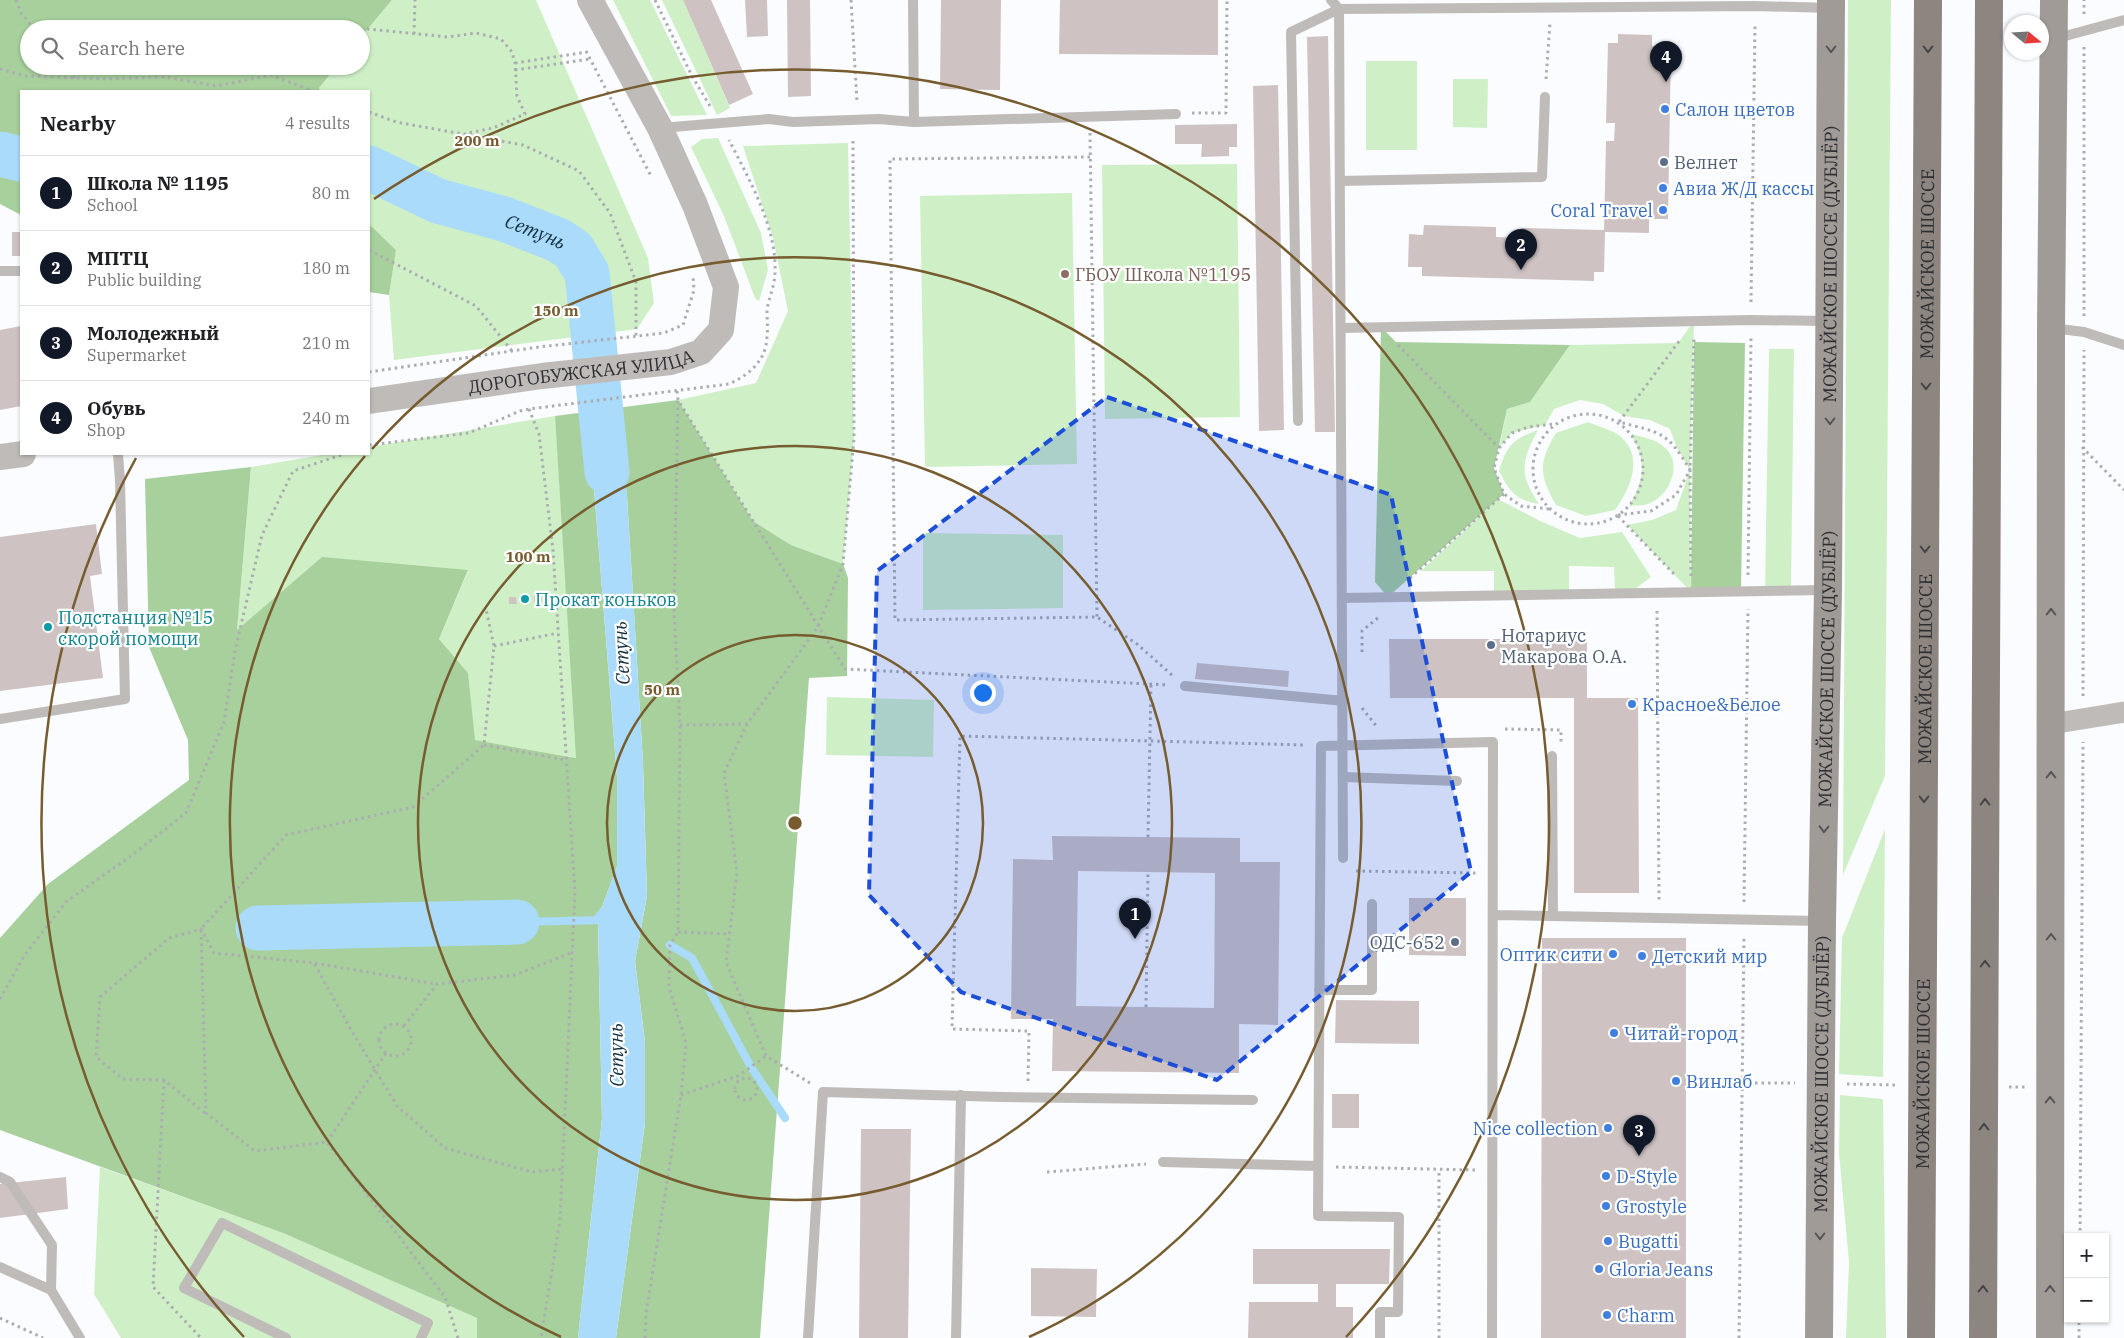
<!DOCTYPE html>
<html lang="en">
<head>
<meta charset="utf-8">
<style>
	body { margin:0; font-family:"IBM Plex Serif",serif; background:#f6f6f6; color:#202124 }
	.controls { position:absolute; right:15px; bottom:15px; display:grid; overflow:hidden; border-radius:0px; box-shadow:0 1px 4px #0004 }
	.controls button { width:45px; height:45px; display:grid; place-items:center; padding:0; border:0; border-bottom:1px solid #e0e0e0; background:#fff; color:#202124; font:25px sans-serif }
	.compass { position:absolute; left:2004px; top:15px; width:45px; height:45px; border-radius:50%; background:#fff; box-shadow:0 1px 4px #0004; rotate:108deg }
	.you { position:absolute; left:982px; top:692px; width:18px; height:18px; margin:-12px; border:4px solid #fff; border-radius:50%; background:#1a73e8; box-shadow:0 0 0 8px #1a73e833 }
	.badge { display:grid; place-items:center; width:32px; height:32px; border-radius:50%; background:#111827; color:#fff; font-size:16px; font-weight:700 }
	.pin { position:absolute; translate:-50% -41px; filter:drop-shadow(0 1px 2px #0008) }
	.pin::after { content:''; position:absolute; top:26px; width:18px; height:15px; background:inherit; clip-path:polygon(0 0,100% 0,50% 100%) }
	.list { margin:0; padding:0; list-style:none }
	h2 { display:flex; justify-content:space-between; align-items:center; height:65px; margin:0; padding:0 20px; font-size:21px }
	h2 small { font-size:16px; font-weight:400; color:#757577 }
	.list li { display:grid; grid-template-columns:32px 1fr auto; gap:15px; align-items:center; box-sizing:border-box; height:75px; padding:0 20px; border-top:1px solid #e0e0e0 }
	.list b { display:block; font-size:19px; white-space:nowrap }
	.list p { margin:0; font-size:16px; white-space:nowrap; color:#757577 }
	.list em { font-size:16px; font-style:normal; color:#757577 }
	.icon { flex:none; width:28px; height:28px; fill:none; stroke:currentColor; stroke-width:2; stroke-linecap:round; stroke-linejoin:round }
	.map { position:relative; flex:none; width:2124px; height:1338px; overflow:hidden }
	.search { position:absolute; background:#fff; box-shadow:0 1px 4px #0004; left:20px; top:20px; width:350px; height:55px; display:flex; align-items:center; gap:12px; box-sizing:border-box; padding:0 18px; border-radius:28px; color:#757577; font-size:19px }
	.panel { position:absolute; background:#fff; box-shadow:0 1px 4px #0004; left:20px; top:90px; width:350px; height:365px; border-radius:0px }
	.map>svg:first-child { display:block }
	.green { fill:#cff0c6 }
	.forest { fill:#a7d09c }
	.water { fill:#aadbfb }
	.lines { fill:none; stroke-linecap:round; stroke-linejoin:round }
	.stream { stroke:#aadbfb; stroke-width:8 }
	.river { stroke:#aadbfb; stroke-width:45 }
	.building { fill:#cec3c2; fill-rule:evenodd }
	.path { stroke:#acadb1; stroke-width:3; stroke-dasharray:2.5 4; stroke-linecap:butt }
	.service { stroke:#bfbbb8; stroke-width:10 }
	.minor { stroke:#bfbbb8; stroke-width:21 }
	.tertiary { stroke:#bfbbb8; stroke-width:26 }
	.secondary { stroke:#a19b98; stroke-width:28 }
	.primary { stroke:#8c8580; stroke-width:28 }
	.oneway { stroke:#565456 }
	.oneway2 { stroke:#454446 }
	.marked { fill:#1d4ed8; fill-opacity:0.2; stroke:#1d4ed8; stroke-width:4; stroke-dasharray:10 6; stroke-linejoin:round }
	.ring { fill:none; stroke:#765c2e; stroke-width:2.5 }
	.shop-dot { fill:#3f7fe0; stroke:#fff; stroke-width:2 }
	.service-dot { fill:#5c6f8a; stroke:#fff; stroke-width:2 }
	.education-dot { fill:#8d6e63; stroke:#fff; stroke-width:2 }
	.culture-dot { fill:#0f9aa8; stroke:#fff; stroke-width:2 }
	.labels { text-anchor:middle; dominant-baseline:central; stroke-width:4.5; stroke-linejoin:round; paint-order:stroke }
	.shop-label { font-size:18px; fill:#366cbe; stroke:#fff; text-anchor:start }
	.service-label { font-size:18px; fill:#4e5e75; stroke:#fff; text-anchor:start }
	.street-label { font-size:18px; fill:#2d2e32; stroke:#fff }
	.education-label { font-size:18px; fill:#785e54; stroke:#fff; text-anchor:start }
	.culture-label { font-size:18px; fill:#0d838f; stroke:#fff; text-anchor:start }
	.water-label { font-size:19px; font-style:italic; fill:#112d3e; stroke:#fff }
	.centre { fill:#765c2e; stroke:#fff; stroke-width:2.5 }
	.ring-label { font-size:15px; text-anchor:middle; font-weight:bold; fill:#765c2e; stroke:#fff; stroke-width:4.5; stroke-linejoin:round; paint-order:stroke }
</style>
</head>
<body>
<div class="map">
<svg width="2124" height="1338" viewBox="0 0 2124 1338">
	<rect width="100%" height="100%" fill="#fafcff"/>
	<!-- green -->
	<path class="green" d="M392,0h144l112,258 6,45 -17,26 -243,31 -5,-65 7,-45 -27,-26v-133h-49l-1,-3 18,-22h24v-29z
		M613,0h37l57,115 -36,1z
		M662,0h21l47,108 -13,7z
		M1848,0h43l-6,776 -42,99z
		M1366,61h51v89h-51z
		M1453,79h35l-1,49 -34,-1z
		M718,138l43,95 7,37 -9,31 -4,-3 -31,-82 -33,-69 11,-8z
		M848,143l6,295 -11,126 -52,-19 -38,-24 -75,-121 78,-17 32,-72 -15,-73 -30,-92z
		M1237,164l3,253 -135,2 -3,-254z
		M1072,193l5,271 -152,3 -5,-271z
		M1694,321l-4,149 1,122 -64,-67 25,-5 24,-10 14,-40 -13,-22 -7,-19 -20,-9 -26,-4 -21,-12 -23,-4 -26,9 -9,16 -33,8 -13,15 8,-39 23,-7 40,-57 108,-2z
		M1769,349h25l-3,242 -26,-1z
		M555,416l22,342 -103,-18 -6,-67 -29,-34 29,-68 -231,59 14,-163 77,-13h41v-7z
		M1588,422c9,4 24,8 32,14 25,21 10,53 -5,74l-29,6 -30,-11c-17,-30 -18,-42 0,-72z
		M1538,430c-17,32 -19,44 1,74 -24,-4 -29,-12 -40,-33 8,-26 14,-32 39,-41z
		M1631,434c11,3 25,5 33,13 20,16 6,49 -16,57 -5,2 -13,1 -19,2 16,-28 18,-43 2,-72z
		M1498,499l42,22 40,17 42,-6 29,45 -16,12h-20l-1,-22 -45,-1v25l-75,1v-21h-73z
		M923,533l140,2v73l-140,2z
		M827,697l107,3 -1,57 -107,-2z
		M1885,829l-2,248 -44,-3 3,-136z
		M1840,1095l43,4 3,239h-40l3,-76 -10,-109z
		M100,1167l183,66 194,85v20h-356l-27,-44z"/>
	<!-- forest -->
	<path class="forest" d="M0,0h392l-31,37v-8h-332v37h308l-18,22 1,3h-299v124l-21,-11z
		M369,224l27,26 -7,45 -20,-3z
		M1381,327l15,15 174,3 -40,57 -23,7 -13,59 10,26 -116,103 -13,-15z
		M1694,342l51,1 -4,248 -50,1z
		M678,400l75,121 38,24 52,19 5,14 -1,98 -38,2 -49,660h-144l29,-215v-81l-10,-81 12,-65 -4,-132 -9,-152 -7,-116 -11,-87 -34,6 10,49 25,313v89l-15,41 -7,9 3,7 4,196 -24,219h-101v-20l-194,-85 -283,-103v-192l48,-54 141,-104 -1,-40 -39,-93 -4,-168 106,-12 -14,163 85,-73 146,13 -29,69 29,34 7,67 101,18 -21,-342z"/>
	<!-- water -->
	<path class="water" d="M616,409l11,87 8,131 8,137 4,132 -12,65 10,81v81l-29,215h-38l24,-219 -4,-196 -4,-7 8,-9 15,-41v-89l-25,-313 -10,-49z"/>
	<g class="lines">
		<!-- stream -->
		<path class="stream" d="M517,922l88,-2
			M670,945l22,13 59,109 34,51"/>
		<!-- river -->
		<g class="river">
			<path d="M0,154l21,5"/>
			<path id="s1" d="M369,168l69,33 66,18 54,21 15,10 14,23 20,199"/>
			<path d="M258,928l259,-6"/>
		</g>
	</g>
	<!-- building -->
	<path class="building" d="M683,0h28l42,94 -24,11z
		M745,0h22l1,36 -21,1z
		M787,0h23l1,96 -23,1z
		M941,0h60l-1,90 -60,-1z
		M1060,0h158v55l-159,-1z
		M1618,34l34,1v11h19l-3,173h-19v14l-44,-1 -1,40h-10v9l-172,-5v-9h-14l1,-33 14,1 1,-10 72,2v10l24,1 1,-10 83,2 2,-89h8l1,-18h-9l2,-80h10z
		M1328,36l7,396h-20l-8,-395z
		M1278,85l6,345 -25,1 -6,-345z
		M1237,124v23h-8v9l-28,1 1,-13h-27v-19z
		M12,232h9v24h-9z
		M21,326v80l-21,4v-80z
		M96,524l6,50 -12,2 13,102 -103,13v-154z
		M541,594l1,7 -8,1v-7z
		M528,595l1,7 -7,1 -1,-7z
		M509,597h7l1,7h-8z
		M1389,639h198v59h51l1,195h-65v-195h-184z
		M1197,663l92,8 -1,16 -93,-8z
		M1052,836l188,2v24h40l-2,163 -39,-1v49l-187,-2 1,-52h-42l2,-160 40,1zM1078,871l137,2 -1,135 -138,-2z
		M1409,898h57v58l-57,-1z
		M1542,938h144v400h-145z
		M1336,1000l83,1v43l-84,-1z
		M1332,1094h27v34h-27z
		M861,1129h50l-3,209h-49z
		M66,1177l2,32 -68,9v-34z
		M1253,1249h137l-1,35h-53v23h17v31h-105l1,-36h69v-18h-65z
		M1031,1268l66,1 -1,48 -65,-1z"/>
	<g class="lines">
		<!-- path -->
		<path class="path" d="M16,0l5,13 13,16
			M655,0l37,76 18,30
			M851,0l6,102
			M2084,14v-14
			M361,32l7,-3 80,8 28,-4 25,6 11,13 3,11 2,33 8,18 -32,14 -29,6
			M414,34l1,-34
			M2084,47v269
			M586,51l65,125
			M515,63l72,-11
			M65,66l10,12
			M0,69l25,7 82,3 58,-2 52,9 54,-11 42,16
			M515,70l75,-11
			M272,74l17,-8
			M1546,79l4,-56
			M369,112l27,10 127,23 56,26 31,42 26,69v55
			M1192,113h34l1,-113
			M1090,133l7,484
			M1090,157l-200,2 5,461 202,-3 40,27 36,32
			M369,250l107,56 36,45
			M1751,302l4,-278
			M1398,345l101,103
			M369,372l170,-25 125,-14 19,-8 11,-35 -1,-14
			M677,391l1,9 167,269 324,16
			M529,409l10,25 14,116 22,343 -15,328 -19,117
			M1533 469a55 55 0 1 1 110 0a55 55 0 1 1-110 0Z
			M369,445l100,-12 51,-22 9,-2 200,-25c20,-9 37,-23 38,-47 1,-9 0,-18 0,-27 2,-13 8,-25 8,-38 2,-44 -26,-93 -46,-132
			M2082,447l42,43
			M1549,509l-28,-3 -17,-12 -10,-26 5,-20 13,-15 16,-6 27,-3
			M1618,515l33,-4 25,-16 14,-25c-23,-39 -29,-37 -71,-48l61,-82
			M1618,516l56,58
			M1748,575l3,-239
			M1691,576l-1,-106 4,-133
			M1410,578l94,-84
			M1657,611l2,291
			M494,646l64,-13
			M1362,652v-21l18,-15
			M2083,696l1,-346
			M1362,708l16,20
			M680,725l67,-1
			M1505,729l56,1v12
			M484,745l82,15
			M1148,837l3,-153
			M1356,871l121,2
			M1744,902l4,-293
			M678,932l51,2
			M315,963l121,21
			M0,999l24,-43 42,-54 66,-47 54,-42 38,-91 11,-71 27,-116 31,-64 51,-17
			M1146,1007l2,-135
			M379 1040a16 16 0 1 1 32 0a16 16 0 1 1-32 0Z
			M404,1026l33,-42 78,-9 58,-23
			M735 1089a11 11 0 1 1 22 0a11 11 0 1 1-22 0Z
			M164,1080l-11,207 48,51
			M1028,1081l1,-50 -77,-2 8,-293 345,9
			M810,1083l-44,-27 -40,-94 11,-89 -13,-100 23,-49 71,-97 25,-63 11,-126 -1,-301
			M1742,1083h53
			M1847,1084l51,1
			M2009,1087h16
			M681,1095l57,-19 28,-20
			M205,1113l-41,-33 -41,-1 -27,-22 4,-60 69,-59 32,-9 13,24 100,10 37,67 46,76 48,42 87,24 31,-3
			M327,1142l59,-89
			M1336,1167l139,3
			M1047,1172l99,-8
			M2080,1237l3,-495
			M0,1318l43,20
			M458,1338l-13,-41 -118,-155 -72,9 -49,-38 -5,-184 85,-94 127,-28 71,-62 10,-99 -8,-37
			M645,1338l1,-25 35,-218 5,-52 -17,-56 1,-42 8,-13 2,-207 -6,-116 4,-209
			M1439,1338v-168
			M1739,1338l5,-402
			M2079,1338v-19"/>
		<!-- service -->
		<path class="service" d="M913,0l1,122
			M1331,0l8,9 4,849
			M2054,39l70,-19
			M660,128l109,-9 24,3 86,-3 35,3 262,-8
			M1340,181l202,-4 3,-80
			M0,271h21
			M1341,328l410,-8 77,1
			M2052,328l32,4 40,13
			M1298,421l-7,-389 48,-23 416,-3 76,2
			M1343,598l484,-8
			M1185,686l159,15
			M0,719l125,-20 -5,-218 -2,-27
			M1552,756l1,160
			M1343,777l114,4
			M1493,915l329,6
			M1319,990h53v-86
			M1163,1162l155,4
			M0,1177l10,5 42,63 -1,45
			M0,1267l51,23 29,48
			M286,1338l-102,-50 38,-65 206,100 -7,15
			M808,1338l15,-246 179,5 251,3
			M956,1338l5,-243
			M1380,1338v-26h18l1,-95 -81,-1 3,-470 172,-4 -1,596"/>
		<!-- minor -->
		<path class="minor" d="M2051,724l73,-12"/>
		<!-- tertiary -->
		<g class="tertiary">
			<path id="s2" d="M369,401l173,-25 129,-14 30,-10 20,-22 5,-43 -31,-82 -35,-77 -70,-128"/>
			<path d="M0,457l23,-3"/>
		</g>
		<!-- secondary -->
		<g class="secondary">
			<path id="s3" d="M1819,1338l3,-417 6,-331 3,-590"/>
			<path d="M2050,1338l1,-1010 3,-328"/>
		</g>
		<!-- primary -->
		<g class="primary">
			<path id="s4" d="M1921,1338l7,-1338"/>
			<path d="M1983,1338l6,-1338"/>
		</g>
	</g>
	<!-- one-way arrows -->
	<defs><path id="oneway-chevron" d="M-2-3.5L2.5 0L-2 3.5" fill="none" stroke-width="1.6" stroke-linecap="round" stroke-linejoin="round" transform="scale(1.25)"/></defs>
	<g class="oneway">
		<use href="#oneway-chevron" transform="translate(1831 49) rotate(90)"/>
		<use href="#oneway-chevron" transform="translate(1830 421) rotate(90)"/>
		<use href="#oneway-chevron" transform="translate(2051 612) rotate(-90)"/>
		<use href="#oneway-chevron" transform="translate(2051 775) rotate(-90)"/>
		<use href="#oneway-chevron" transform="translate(1824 829) rotate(91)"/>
		<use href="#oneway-chevron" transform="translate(2051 937) rotate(-90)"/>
		<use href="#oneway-chevron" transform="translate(2050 1100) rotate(-90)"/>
		<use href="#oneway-chevron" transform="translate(1820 1236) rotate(90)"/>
		<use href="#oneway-chevron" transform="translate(2050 1289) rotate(-90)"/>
	</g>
	<g class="oneway2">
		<use href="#oneway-chevron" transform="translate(1928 49) rotate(90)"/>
		<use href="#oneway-chevron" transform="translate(1926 386) rotate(90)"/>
		<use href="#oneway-chevron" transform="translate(1925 549) rotate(90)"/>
		<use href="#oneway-chevron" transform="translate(1924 799) rotate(90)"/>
		<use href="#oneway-chevron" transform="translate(1985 802) rotate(-90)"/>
		<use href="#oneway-chevron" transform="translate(1985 964) rotate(-90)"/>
		<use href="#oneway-chevron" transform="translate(1984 1127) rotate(-90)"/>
		<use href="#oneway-chevron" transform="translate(1983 1289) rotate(-90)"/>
	</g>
	<!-- marked area -->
	<path class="marked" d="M1107,397l284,98 80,377 -254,208 -256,-88 -92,-97 8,-324z"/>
	<!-- distance rings -->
	<g class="ring">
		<circle cx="795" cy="823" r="188"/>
		<circle cx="795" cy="823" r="377"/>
		<path d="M561 1337A565 565 0 0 1 365 456M372 449A565 565 0 1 1 1029 1337"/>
		<path d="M244 1337A753 753 0 0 1 136 458M374 199A753 753 0 0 1 1346 1337"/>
	</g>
	<!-- markers -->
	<g class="shop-dot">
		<circle cx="1665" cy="109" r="5"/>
		<circle cx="1663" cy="188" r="5"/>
		<circle cx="1663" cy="210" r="5"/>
		<circle cx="1632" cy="704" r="5"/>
		<circle cx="1613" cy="954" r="5"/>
		<circle cx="1642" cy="956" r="5"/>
		<circle cx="1614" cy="1033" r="5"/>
		<circle cx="1676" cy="1081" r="5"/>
		<circle cx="1608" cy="1128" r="5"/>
		<circle cx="1606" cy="1176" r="5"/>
		<circle cx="1606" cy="1206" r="5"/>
		<circle cx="1608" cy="1241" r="5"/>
		<circle cx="1599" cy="1269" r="5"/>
		<circle cx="1607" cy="1315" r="5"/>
	</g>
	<g class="service-dot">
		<circle cx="1664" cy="162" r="5"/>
		<circle cx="1491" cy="645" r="5"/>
		<circle cx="1455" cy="942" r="5"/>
	</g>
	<circle class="education-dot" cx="1065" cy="274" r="5"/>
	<g class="culture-dot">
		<circle cx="525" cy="599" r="5"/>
		<circle cx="48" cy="627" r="5"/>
	</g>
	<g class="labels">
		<!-- shop labels -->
		<g class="shop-label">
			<text x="1675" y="109">Салон цветов</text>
			<text x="1673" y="188">Авиа Ж/Д кассы</text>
			<text x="1653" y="210" text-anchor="end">Coral Travel</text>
			<text x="1642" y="704">Красное&amp;Белое</text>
			<text x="1603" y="954" text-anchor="end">Оптик сити</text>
			<text x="1652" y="956">Детский мир</text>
			<text x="1624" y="1033">Читай-город</text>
			<text x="1686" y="1081">Винлаб</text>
			<text x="1598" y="1128" text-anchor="end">Nice collection</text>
			<text x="1616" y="1176">D-Style</text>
			<text x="1616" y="1206">Grostyle</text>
			<text x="1618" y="1241">Bugatti</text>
			<text x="1609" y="1269">Gloria Jeans</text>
			<text x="1617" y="1315">Charm</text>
		</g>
		<!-- service labels -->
		<g class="service-label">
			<text x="1674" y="162">Велнет</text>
			<text x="1501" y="635">Нотариус<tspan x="1501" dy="21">Макарова О.А.</tspan></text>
			<text x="1445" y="942" text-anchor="end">ОДС-652</text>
		</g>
		<!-- street labels -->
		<g class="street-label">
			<text stroke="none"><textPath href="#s3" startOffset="1074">МОЖАЙСКОЕ ШОССЕ (ДУБЛЁР)</textPath></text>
			<text stroke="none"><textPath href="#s4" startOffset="1074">МОЖАЙСКОЕ ШОССЕ</textPath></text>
			<text stroke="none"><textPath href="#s2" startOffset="214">ДОРОГОБУЖСКАЯ УЛИЦА</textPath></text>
			<text stroke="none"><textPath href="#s3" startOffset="669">МОЖАЙСКОЕ ШОССЕ (ДУБЛЁР)</textPath></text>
			<text stroke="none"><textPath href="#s4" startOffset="669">МОЖАЙСКОЕ ШОССЕ</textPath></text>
			<text stroke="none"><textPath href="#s3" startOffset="264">МОЖАЙСКОЕ ШОССЕ (ДУБЛЁР)</textPath></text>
			<text stroke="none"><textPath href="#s4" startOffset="264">МОЖАЙСКОЕ ШОССЕ</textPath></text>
		</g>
		<!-- education labels -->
		<g class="education-label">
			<text x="1075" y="274">ГБОУ Школа №1195</text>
		</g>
		<!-- culture labels -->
		<g class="culture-label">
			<text x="535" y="599">Прокат коньков</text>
			<text x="58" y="617">Подстанция №15<tspan x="58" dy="21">скорой помощи</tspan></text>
		</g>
		<!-- water labels -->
		<g class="water-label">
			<text stroke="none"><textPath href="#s1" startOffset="179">Сетунь</textPath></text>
			<text transform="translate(621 653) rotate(-93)">Сетунь</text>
			<text transform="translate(616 1055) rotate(-91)">Сетунь</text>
		</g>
	</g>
	<circle cx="795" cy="823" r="8" class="centre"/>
	<g class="ring-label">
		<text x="477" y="146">200 m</text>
		<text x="556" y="316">150 m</text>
		<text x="528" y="562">100 m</text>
		<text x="662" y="695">50 m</text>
	</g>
</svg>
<div class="controls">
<button>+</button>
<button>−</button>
</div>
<svg class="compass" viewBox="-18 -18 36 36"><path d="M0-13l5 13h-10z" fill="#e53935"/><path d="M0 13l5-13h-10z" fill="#757577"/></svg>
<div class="you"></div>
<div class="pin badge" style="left:1135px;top:939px">1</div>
<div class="pin badge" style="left:1521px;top:270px">2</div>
<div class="pin badge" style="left:1639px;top:1156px">3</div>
<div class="pin badge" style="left:1666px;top:82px">4</div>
<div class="search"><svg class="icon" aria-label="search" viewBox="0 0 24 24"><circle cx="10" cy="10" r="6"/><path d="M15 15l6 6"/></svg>Search here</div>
<section class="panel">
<h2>Nearby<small>4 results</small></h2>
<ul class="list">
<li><span class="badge">1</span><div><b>Школа № 1195</b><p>School</p></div><em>80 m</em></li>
<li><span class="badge">2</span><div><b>МПТЦ</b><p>Public building</p></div><em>180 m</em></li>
<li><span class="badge">3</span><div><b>Молодежный</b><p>Supermarket</p></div><em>210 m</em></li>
<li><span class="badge">4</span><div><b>Обувь</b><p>Shop</p></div><em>240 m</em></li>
</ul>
</section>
</div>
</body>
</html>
